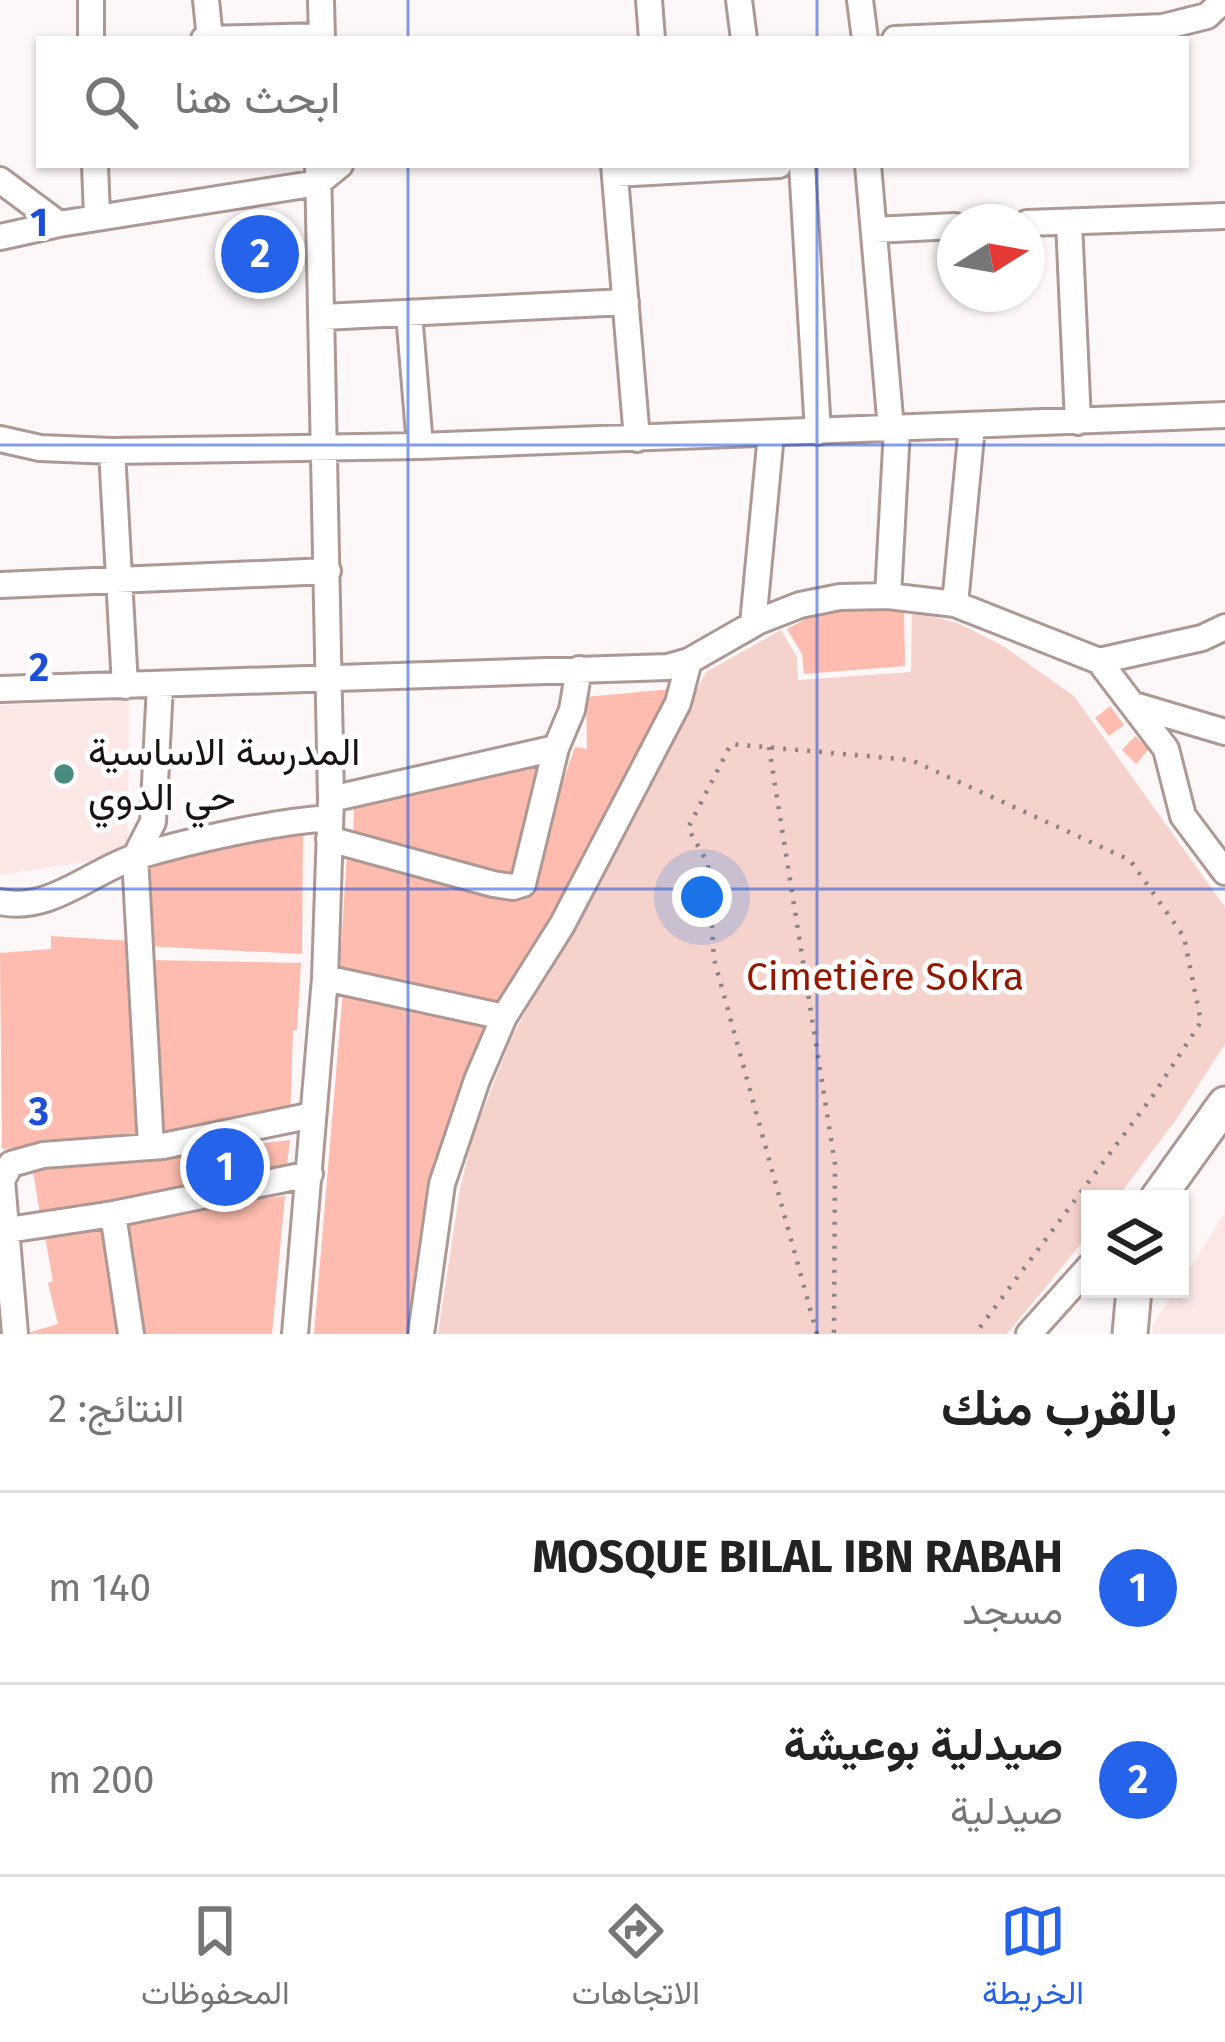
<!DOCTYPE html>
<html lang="ar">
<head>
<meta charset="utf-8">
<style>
	body { margin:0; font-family:"Fira Sans",Vazirmatn,sans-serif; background:#f6f6f6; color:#222; direction:rtl }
	.controls { position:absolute; right:36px; bottom:36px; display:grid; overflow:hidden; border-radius:0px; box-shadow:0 3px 9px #0004 }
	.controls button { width:108px; height:108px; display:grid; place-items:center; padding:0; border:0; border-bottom:3px solid #e0e0e0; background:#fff; color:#222; font:60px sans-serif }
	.compass { position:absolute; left:937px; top:204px; width:108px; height:108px; border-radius:50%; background:#fff; box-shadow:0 3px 9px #0004; rotate:79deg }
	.you { position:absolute; left:702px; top:897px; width:42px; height:42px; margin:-30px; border:9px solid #fff; border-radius:50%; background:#1a73e8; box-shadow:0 0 0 18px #1a73e833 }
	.badge { display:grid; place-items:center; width:78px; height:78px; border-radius:50%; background:#2563eb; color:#fff; font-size:39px; font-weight:700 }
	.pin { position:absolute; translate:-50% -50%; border:6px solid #fff; box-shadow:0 3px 12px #0006 }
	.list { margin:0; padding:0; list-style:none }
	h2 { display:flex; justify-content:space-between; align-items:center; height:156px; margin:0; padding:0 48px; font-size:51px }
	h2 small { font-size:39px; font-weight:400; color:#767676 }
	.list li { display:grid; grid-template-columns:78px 1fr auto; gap:36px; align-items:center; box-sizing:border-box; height:192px; padding:0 48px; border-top:3px solid #e0e0e0 }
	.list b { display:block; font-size:45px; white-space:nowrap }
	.list p { margin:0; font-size:39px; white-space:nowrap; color:#767676 }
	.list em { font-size:39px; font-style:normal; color:#767676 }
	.icon { flex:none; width:66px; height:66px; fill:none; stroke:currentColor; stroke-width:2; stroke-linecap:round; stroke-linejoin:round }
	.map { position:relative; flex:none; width:1225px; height:1334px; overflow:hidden; direction:ltr }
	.search { position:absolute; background:#fff; box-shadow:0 3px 9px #0004; left:36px; right:36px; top:36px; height:132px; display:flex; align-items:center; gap:30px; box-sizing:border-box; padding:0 42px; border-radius:0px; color:#767676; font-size:45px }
	.sheet { height:540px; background:#fff }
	nav { display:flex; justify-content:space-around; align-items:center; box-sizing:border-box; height:168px; border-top:3px solid #e0e0e0; background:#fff; font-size:33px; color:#767676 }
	nav a { display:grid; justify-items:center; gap:6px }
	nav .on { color:#2563eb }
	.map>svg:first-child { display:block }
	.built { fill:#fbe8e4 }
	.green { fill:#f5d3cc }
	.building { fill:#fdbcaf }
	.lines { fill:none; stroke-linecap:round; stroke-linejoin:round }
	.street-casing { stroke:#ad9893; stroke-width:30 }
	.secondary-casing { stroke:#ad9893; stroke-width:39 }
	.path { stroke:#8a8483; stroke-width:4.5; stroke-dasharray:3 9; stroke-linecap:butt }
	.street { stroke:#fff; stroke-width:24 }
	.secondary { stroke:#fff; stroke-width:33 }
	.grid { fill:none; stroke:#1d4ed8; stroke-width:3; stroke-opacity:0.55 }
	.poi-dot { fill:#488c81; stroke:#fff; stroke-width:4.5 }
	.labels { text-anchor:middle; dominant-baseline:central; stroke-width:10; stroke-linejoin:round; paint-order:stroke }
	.poi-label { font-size:39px; fill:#1b1312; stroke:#fff; text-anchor:start }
	.park-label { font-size:39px; fill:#931803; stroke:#fff }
	.grid-label { font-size:39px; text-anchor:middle; font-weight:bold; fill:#1d4ed8; stroke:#fff; stroke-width:10; stroke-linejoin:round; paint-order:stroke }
</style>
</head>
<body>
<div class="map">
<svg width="1225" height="1334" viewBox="0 0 1225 1334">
	<rect width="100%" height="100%" fill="#fdf8f7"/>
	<!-- built -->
	<path class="built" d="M129,701l-1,141 -24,17 -104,16v-170z
		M1225,1213v121h-72l-1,-7z"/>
	<!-- green -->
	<path class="green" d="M912,611l48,13 43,22 71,50 151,211v137l-49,76 -60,79h-26v34l-83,101h-569l22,-145 12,-50 39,-100 195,-367 75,-42 16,27 1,23 113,-8z"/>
	<!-- building -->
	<path class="building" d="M883,608l21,1 1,57 -101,8 -2,-20 -15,-25 32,-17z
		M672,689l-165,320 -168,-29 8,-127 177,41 51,-147 12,2 -1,-52z
		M1110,706l14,19 -15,11 -14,-18z
		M1135,736l14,13 -13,15 -14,-14z
		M534,762l15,2 -37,114 -159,-36 1,-42z
		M303,829l-1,125 -157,-8 -8,-75 22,-13z
		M51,936l80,5 13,198 -142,10 -2,-196 51,-4z
		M147,960l154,3 -4,67h-4l-3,93 -133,18z
		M343,990l151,31 -76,313h-104z
		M290,1140l-5,40 -244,40 -8,-49z
		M285,1196l-13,138h-133l-17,-118z
		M102,1221l21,113h-99l34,-10 -10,-41 5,-2 -9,-50z"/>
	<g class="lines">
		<defs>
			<path id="street" d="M91,0v39
				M206,0l4,39
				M321,0l1,39
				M649,0l3,39
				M739,0l5,39
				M860,0l5,39
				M204,39l118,-3
				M895,39l268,-12 44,-11 17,-16
				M95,165l2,51
				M614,165l23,274
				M802,165l16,267
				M868,165l23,264
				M615,174l164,-9
				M0,180l59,44 259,-41 22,-18
				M1069,222l9,200
				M1027,223l198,-7
				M874,230l81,-4
				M0,237l59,-13
				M409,313l11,133
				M323,317l303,-15
				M0,439l40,9 72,3 308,-5 805,-31
				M112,451l13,235
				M0,585l328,-14
				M888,596l9,-167
				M955,604l17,-178
				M753,624l18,-190
				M1099,661l67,88 17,67 42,56
				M0,689l668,-22 21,-6 70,-40 41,-16 40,-8 48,-1 67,8 144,57 103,-23 23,-11
				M1134,705l91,27
				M331,799l225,-51 16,-38 7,-41
				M329,839l164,45 20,3 10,-3 33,-136
				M0,902c51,11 92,-32 138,-46 56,-16 134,-34 192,-38
				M325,978l179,39
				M151,1147l-16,-290 18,-35 7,-137
				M113,1214l18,120
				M8,1230l105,-16 197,-40
				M15,1334l-13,-154 9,-16 32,-9 120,-9 150,-31
				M295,1334l30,-356 6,-179 -13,-634
				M421,1334l21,-150 35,-104 27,-63 58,-92 116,-222 11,-42
				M1029,1334l61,-68"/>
			<path id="secondary" d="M1157,1199l68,-95
				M1130,1334l4,-45"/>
		</defs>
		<!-- street casing -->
		<use href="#street" class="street-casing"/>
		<!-- secondary casing -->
		<use href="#secondary" class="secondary-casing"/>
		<!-- path -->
		<path class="path" d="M769,747l66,417 -1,170
			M817,1334l-103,-375 -6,-95 -20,-36 43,-84 180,16 219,100 54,77 17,85 -49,75 -177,237"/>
		<!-- street -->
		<use href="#street" class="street"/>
		<!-- secondary -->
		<use href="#secondary" class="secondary"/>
	</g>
	<!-- grid -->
	<path class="grid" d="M408,0v39M817,0v39M408,165v1169M817,165v1169M0,445h1225M0,889h1225"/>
	<!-- markers -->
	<circle class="poi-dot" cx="64" cy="774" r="12"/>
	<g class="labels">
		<!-- poi labels -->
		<g class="poi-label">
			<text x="88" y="752">المدرسة الاساسية<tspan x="88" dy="45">حي الدوي</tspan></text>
		</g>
		<!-- park labels -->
		<g class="park-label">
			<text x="885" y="977">Cimetière Sokra</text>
		</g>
	</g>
	<g class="grid-label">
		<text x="39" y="236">1</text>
		<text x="39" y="681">2</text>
		<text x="39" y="1125">3</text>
	</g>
</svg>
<div class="controls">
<button><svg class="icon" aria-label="layers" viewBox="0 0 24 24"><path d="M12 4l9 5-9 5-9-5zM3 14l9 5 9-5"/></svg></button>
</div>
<svg class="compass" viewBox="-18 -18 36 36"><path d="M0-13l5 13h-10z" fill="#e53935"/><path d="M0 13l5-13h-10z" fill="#767676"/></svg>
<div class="you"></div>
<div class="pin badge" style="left:225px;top:1167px">1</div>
<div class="pin badge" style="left:260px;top:254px">2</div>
<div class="search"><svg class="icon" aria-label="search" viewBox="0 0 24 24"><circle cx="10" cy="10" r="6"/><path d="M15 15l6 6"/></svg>ابحث هنا</div>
</div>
<section class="sheet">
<h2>بالقرب منك<small>النتائج: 2</small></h2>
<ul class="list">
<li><span class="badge">1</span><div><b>MOSQUE BILAL IBN RABAH</b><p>مسجد</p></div><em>140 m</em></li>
<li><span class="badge">2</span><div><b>صيدلية بوعيشة</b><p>صيدلية</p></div><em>200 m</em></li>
</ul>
</section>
<nav>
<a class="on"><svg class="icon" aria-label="map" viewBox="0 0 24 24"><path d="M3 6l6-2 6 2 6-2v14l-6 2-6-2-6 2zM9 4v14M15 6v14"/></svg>الخريطة</a>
<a><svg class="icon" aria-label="directions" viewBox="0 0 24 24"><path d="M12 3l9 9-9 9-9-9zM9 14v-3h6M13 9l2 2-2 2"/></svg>الاتجاهات</a>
<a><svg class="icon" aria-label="saved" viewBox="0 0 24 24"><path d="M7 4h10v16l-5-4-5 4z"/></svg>المحفوظات</a>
</nav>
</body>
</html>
